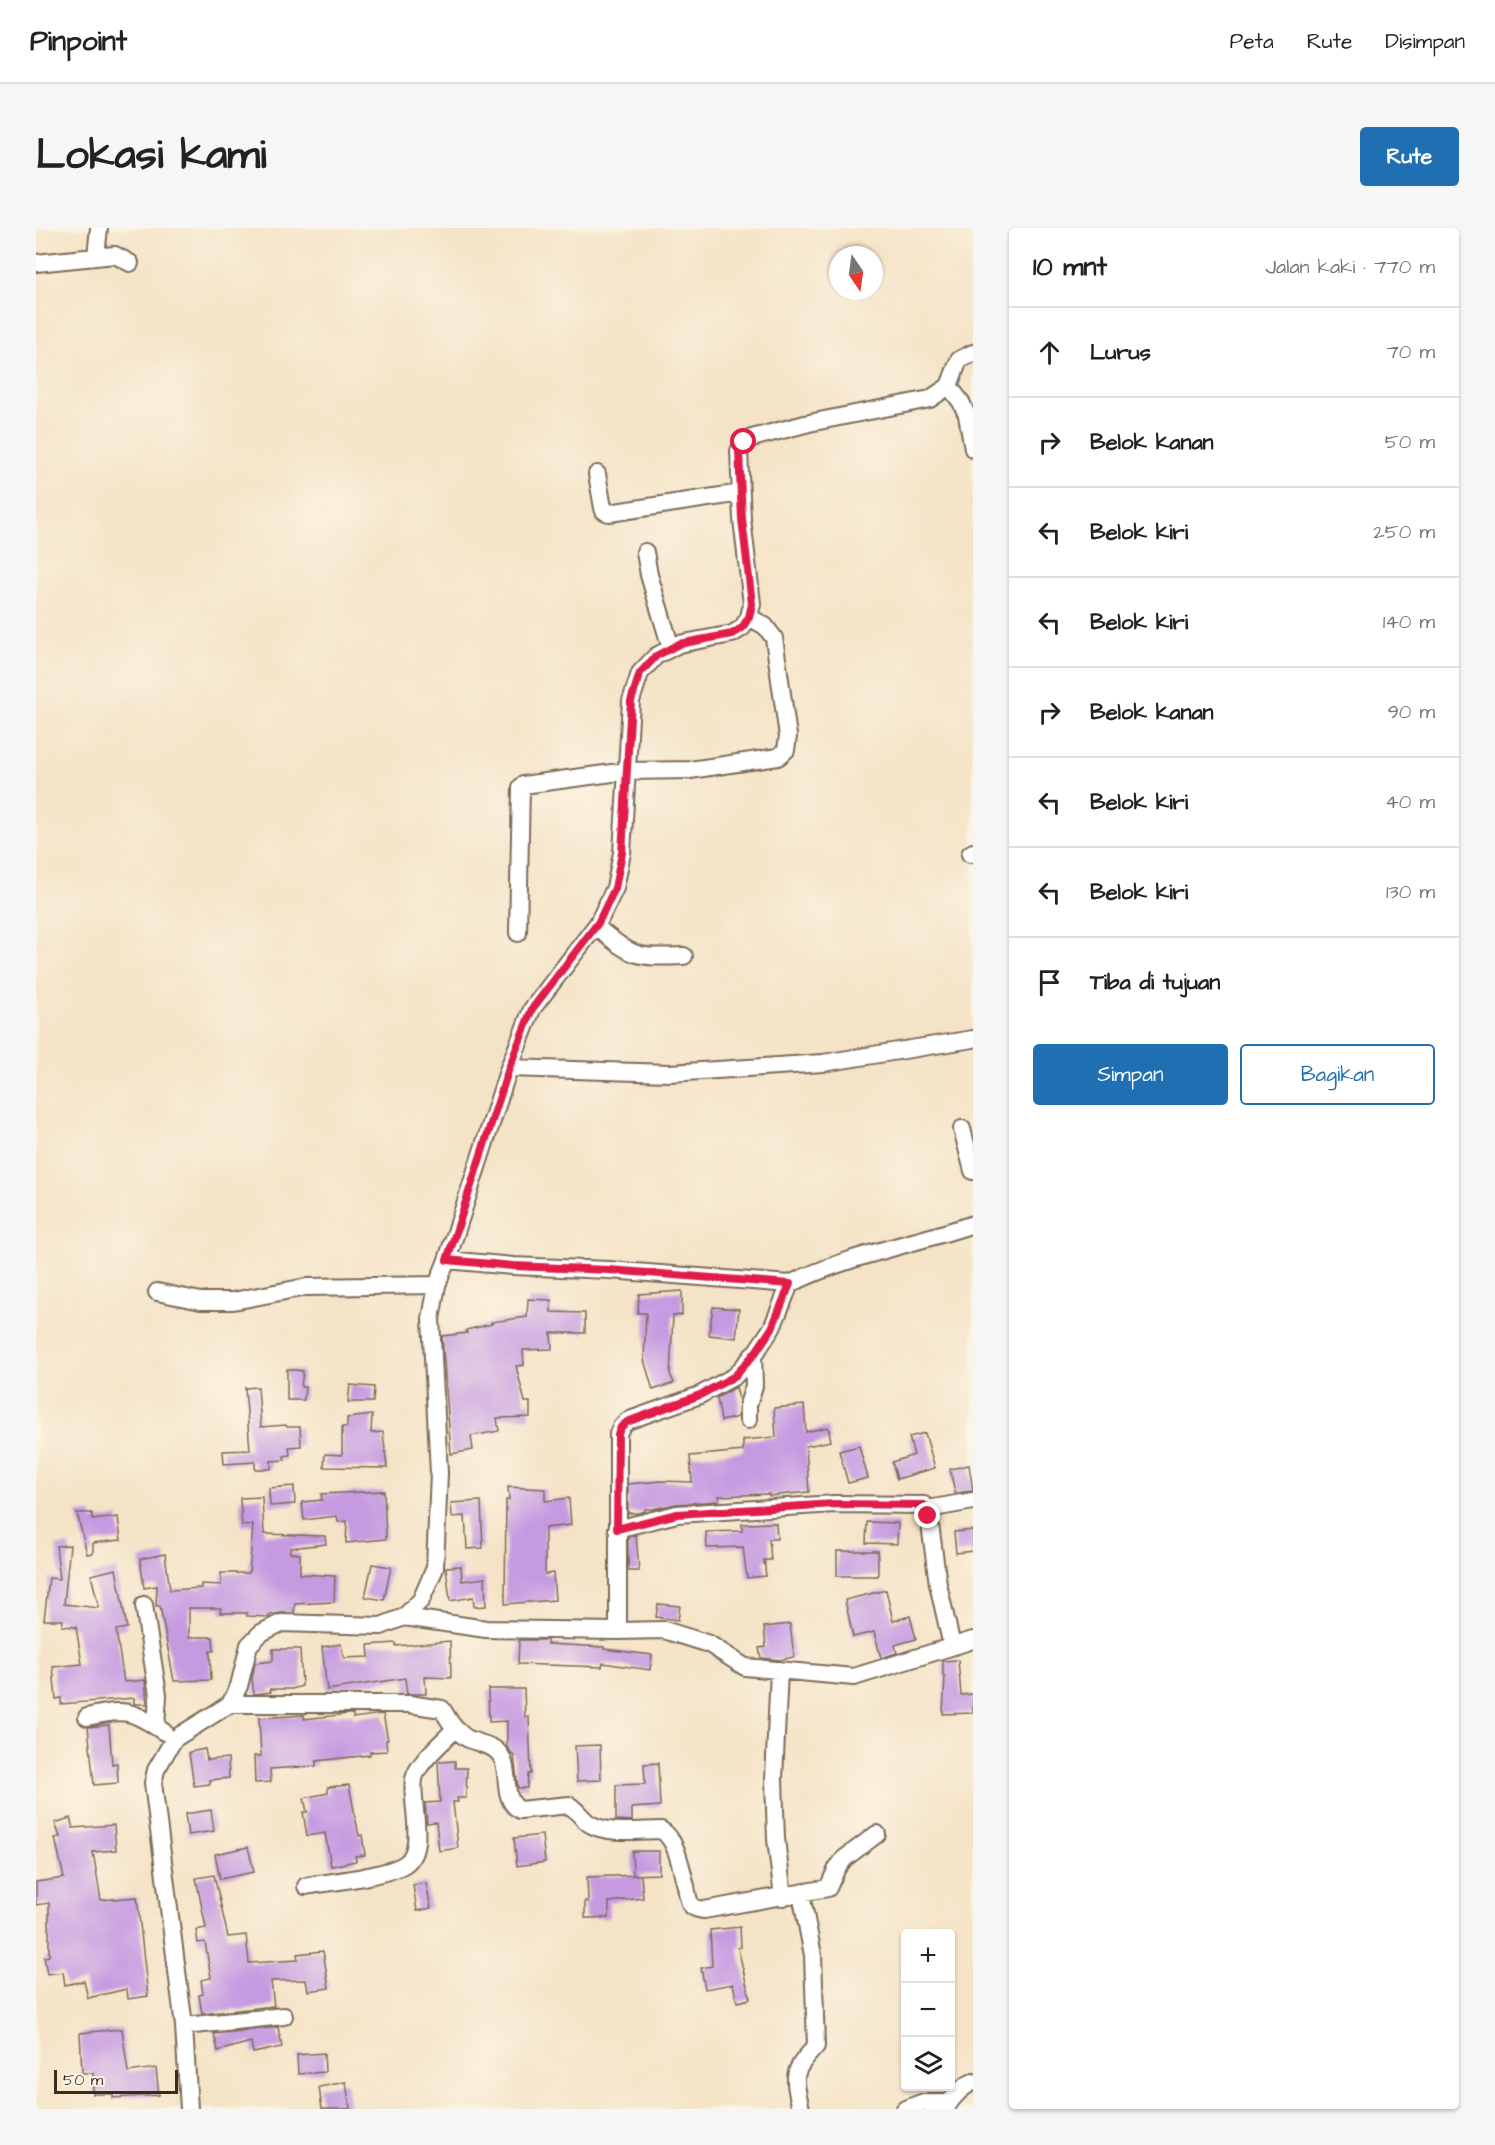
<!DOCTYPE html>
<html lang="id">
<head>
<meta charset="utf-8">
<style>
	body { margin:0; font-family:"Architects Daughter",sans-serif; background:#f6f6f6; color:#222 }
	.controls { position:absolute; right:18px; bottom:18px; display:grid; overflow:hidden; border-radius:6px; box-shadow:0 2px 4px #0004 }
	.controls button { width:54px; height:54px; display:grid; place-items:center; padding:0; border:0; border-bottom:2px solid #e0e0e0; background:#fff; color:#222; font:30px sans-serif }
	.compass { position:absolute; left:793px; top:18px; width:54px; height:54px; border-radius:50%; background:#fff; box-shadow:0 2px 4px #0004; rotate:167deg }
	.scale { position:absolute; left:18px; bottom:15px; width:124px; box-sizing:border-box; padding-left:6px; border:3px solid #3b2a1e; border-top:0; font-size:16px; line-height:21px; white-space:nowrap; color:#3b2a1e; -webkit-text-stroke:4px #fcf5e5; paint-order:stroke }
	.stop { position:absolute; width:18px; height:18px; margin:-14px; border:4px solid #e11d48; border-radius:50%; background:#fff }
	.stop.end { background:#e11d48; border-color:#fff; box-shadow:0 2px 6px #0008 }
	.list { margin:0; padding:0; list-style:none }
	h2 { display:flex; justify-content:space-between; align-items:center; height:78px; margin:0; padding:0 24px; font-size:26px }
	h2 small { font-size:20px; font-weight:400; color:#767676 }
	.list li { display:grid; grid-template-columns:39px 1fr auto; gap:18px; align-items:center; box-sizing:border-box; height:90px; padding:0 24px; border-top:2px solid #e0e0e0 }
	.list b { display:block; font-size:22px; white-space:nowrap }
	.list em { font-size:20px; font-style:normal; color:#767676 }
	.actions { display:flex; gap:12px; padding:18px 24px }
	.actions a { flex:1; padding:14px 0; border:2px solid #1f6fb2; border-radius:6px; text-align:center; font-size:21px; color:#1f6fb2 }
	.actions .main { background:#1f6fb2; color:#fff }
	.icon { flex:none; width:33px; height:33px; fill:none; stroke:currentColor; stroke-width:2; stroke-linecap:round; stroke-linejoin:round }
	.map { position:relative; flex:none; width:937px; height:1881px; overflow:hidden; border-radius:6px }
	header { display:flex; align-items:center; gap:36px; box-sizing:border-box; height:84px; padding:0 30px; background:#fff; border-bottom:2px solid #e0e0e0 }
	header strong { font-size:28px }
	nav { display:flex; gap:33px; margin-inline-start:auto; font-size:21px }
	.intro { display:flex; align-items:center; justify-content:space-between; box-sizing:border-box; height:144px; padding:0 36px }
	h1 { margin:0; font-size:42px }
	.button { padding:15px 27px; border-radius:6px; background:#1f6fb2; color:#fff; font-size:21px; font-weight:700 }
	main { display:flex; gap:36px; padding:0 36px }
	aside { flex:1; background:#fff; border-radius:6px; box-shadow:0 2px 4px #0004 }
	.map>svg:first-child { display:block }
	.building { fill:#c59ae1 }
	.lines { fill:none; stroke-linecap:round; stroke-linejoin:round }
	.street-casing { stroke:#7c6b59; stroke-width:20 }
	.street { stroke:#fff; stroke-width:16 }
	.route { stroke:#e11d48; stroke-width:8 }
</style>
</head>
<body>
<header>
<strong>Pinpoint</strong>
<nav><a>Peta</a><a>Rute</a><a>Disimpan</a></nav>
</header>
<div class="intro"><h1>Lokasi kami</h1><a class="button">Rute</a></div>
<main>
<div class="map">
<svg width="937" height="1881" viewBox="0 0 937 1881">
	<rect width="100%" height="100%" fill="#fcf5e5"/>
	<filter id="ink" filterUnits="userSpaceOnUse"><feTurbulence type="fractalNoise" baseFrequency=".0167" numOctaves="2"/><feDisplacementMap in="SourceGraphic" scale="12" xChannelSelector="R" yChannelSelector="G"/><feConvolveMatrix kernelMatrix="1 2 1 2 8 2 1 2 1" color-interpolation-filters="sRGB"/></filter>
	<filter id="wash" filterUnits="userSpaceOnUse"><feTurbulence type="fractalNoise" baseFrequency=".008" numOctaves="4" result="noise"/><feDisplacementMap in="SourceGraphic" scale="24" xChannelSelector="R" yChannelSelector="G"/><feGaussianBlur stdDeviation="1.35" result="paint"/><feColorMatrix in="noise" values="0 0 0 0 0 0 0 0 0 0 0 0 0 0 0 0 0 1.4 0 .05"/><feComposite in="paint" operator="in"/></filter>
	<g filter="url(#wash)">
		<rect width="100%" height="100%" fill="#f4e3c6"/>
		<g id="blocks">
			<!-- building -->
			<path class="building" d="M646,1063v24l-9,1 -3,58 4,9 -21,7 -9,-30 2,-47h-8l1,-19z
				M492,1071l23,1v12l34,1v20h-34l1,16 -29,1 1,15 -8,1 9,36h5v15l-33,1 2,13 -28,5 2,14 -22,4 -9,-118 25,-3 -1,-3 26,-6 -1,-2 36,-5z
				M677,1079l26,2 -3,29 -27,-3z
				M251,1141l16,2 -2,16h4l-1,13h-17z
				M314,1157l24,2 -1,15h-25z
				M222,1159l3,40 25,-2 1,2h13l1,19 -12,1 1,8 -6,1 1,4 -14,1v8h-16v-7l-31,2 -1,-13 27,-1 -5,-62z
				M700,1159l3,13 -1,17 -17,4 -4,-23z
				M768,1177l2,27 22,-5 3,14 -25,5 3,46 -40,4v-2l-50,2v5l-43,3 -23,5h-8v2l-7,2h-10v-29l33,-3 31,1 -2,-26 53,-5v-11l33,-3 -2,-29z
				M336,1187l-1,18 12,-1 4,36 -63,-1 1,-13 17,1v-28h5v-9z
				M889,1205l10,35 -38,11 -5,-17 22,-7 -5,-18z
				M823,1218l9,32 -20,5 -9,-32z
				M933,1237l4,26 -18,2 -5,-24z
				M258,1258l1,18 -25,2 -1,-18z
				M472,1259l37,2v12l24,-3 2,27 -26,3v46l8,-1 2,27 -50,4 1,-104h3z
				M348,1263l2,48 -40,4 1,-22 -9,1 -1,-6 -33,4 -2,-18 20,-2 -1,-6z
				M226,1269l2,37 61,2 1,8 -36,4v5l10,1v20l35,2 -1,26 -39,2 -1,9h-13l-11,2 -1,2 -22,-1v-3h-27l1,-5h-32v29h24l1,14h-4l1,29 -37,1 -14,-75h-4l1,-20 -13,2 -4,-29 25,-5 5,36 31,-2v-4l20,1v-12h28l4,-48 -11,1 -2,-28z
				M445,1273l2,47 -16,1 -2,-33 -13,1 -1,-14z
				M41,1285h15v7l26,-3 3,23 -28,3v10l-6,1z
				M831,1294l31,1 -1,21 -31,-1z
				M740,1295l1,16h-8l2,21h-7l2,16 -19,2 -4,-31 -36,1 -1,-16 36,-1v-7z
				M937,1302v21l-17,2 -2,-21z
				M600,1307l3,36h-11v-34z
				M34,1317l-6,59 35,4 -8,-33 25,-6 11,59 -11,2 8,52 21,-2 2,24h-13v-6l-73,6v-6l-5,1 -3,-32 29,-3 -6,-37 -14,-1 1,-6h-19l5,-42 11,1 -4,-33z
				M801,1323h41v25h-41z
				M336,1336l19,3 -7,33 -19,-3z
				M425,1338l1,15 23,-3 1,28 -12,1 -1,-10 -23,4 -4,-34z
				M850,1362l7,31 17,-5 6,23 -21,6 2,8 -16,5 -7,-26 -21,5 -8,-37z
				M622,1376l22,2 -2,14 -22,-3z
				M754,1396l4,33 -14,3 -19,-2 -2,-10 7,-1 -2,-20z
				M483,1412h28v4l57,3v2l48,6 -2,15 -47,-7 -1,4 -84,-3z
				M414,1413l1,37 -26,-1 1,17h-19l-2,-16 -78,12 -5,-43 19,-3 3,14 25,-1 -1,-12 28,-2v3z
				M237,1421h27l2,37 -10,3h-22l1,3 -17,2 -2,-15 3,-16 18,-2z
				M922,1432l3,35 12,-1v19l-30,1 2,-38h-2v-15z
				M452,1461h36l1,28h4l2,57h-3l-1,14h-9l-4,-32 -7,-9v-26l-18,1z
				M312,1486h5v4l30,-4 5,26h-2l1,11 -17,1v3l-54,6v5l-46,3 1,13 -16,1 -1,-27h7l-2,-38 45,-3v4z
				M73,1497l3,39 5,-1 1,20 -24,2 -6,-58z
				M564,1517l1,35 -24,1 -2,-35z
				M169,1521l2,11 21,-2 1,20 -19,2v4l-16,2 -5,-34z
				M419,1533v7h12l-1,30h-9l1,4h-5l5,46 -19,3 -3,-29 -9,1 -2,-20 15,-1 -2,-40z
				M622,1535l2,43 -28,2v13l-16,-1v-35l29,-1 -1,-20z
				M313,1557l10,51 3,-1 3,20 -10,1 1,5 -25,5 -6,-33 -18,3 -4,-24h4l-3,-14 24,-5v-6z
				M175,1582l3,21 -26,4 -3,-21z
				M34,1590l3,10 41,-3 2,25 -23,2 8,48 36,-3 11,99 -20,3 -1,-10 -39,9 -4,-17 -19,4 -2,-13 -16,2 -3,-17 5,-1v-53l-13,2v-23l28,-4 -9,-40 5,-1 -5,-14z
				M506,1607l3,27 -28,4 -3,-28z
				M212,1619l6,25 -34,7 -5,-25z
				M596,1623h27v23l-26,1z
				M178,1647l14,62 18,-2 3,28 49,-3 -1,-6 26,-3 6,37 -21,3 -2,-11 -35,1 3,25 -72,8 -3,-19 4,-1 -2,-14 10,-2 -6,-36 -7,1 -2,-13 10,-2 -10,-50z
				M605,1647l2,23 -34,4v16h-24v-17l3,1 -1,-25z
				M390,1655l5,25 -14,3 -4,-26z
				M704,1699l1,20 -3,1 12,51 -13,3 -4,-18 -28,5 -4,-21 11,-2 -2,-36z
				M242,1799l4,20 -29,6 -2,-11 -33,9 -4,-17z
				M86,1801l6,43 28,-4 3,27 -46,3v-4h-20v-21h-11l-2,-40z
				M288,1825l1,19 -27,2 -1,-19z
				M310,1854l4,27h-28l-3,-22z"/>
		</g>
	</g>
	<g filter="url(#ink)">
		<use href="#blocks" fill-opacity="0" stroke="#7c6b59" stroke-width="1.5"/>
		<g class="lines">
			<defs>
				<path id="street" d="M60,28l3,-28
					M0,35l79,-8 15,8
					M913,158l12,16 6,13 6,34
					M561,246l6,34 1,3 5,2 132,-20
					M609,324l4,23 22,73
					M934,626l3,-2
					M560,699c38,30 38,31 88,29
					M482,705l3,-146 2,-2 104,-14 63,-1 88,-13 8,-7 2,-14 -14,-98 -9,-12 -16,-9
					M473,840l161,5 153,-10 150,-24
					M926,901l11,42
					M411,1032l66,6 96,4 181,14
					M121,1064l44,9h32l73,-14 131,-2
					M712,1192v-15l6,-19 -1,-32
					M892,1281l45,-8
					M581,1301l60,-15 158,-10 89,1 4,4 10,75 14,62
					M108,1377l14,90 -2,32
					M368,1389l82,12 132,2 46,-1 45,14 36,23 109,10 119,-37
					M582,1403v-197l3,-7 6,-6 73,-26 35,-19 21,-24 16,-24 18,-44c58,-29 122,-39 183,-60
					M743,1442l-5,109 2,60 7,58
					M194,1476h179l33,5c5,7 9,17 16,22 4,4 10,9 16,10 13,5 23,5 29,19 7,18 -1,40 17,50l49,-5c8,5 13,14 21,19 19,11 49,6 71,6 16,9 20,39 25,56 1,6 2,14 5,19 3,4 8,4 13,5l124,-22 9,-20 8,-10 32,-24
					M51,1489c38,-9 45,-7 77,15
					M270,1658c24,-4 81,-10 99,-22 22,-15 5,-62 9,-85 3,-16 30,-38 41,-50
					M148,1798l100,-10
					M153,1881l-5,-83 -31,-243 3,-13 18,-31 56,-35 9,-18 10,-41 12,-12 20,-10 100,3 23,-9 17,-17 14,-32 4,-95 -8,-154 6,-34 10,-25 62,-192 23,-59 66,-86 17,-35 7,-35 9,-152 9,-28 16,-17 23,-12 53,-10 10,-6 7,-11 3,-13 -10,-85 -3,-68 5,-9 8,-4 57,-15 121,-24 19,-13 10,-26 14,-7
					M765,1881c-8,-35 -9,-37 15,-63l-3,-91 -12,-61
					M869,1881l16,-6h27
					M910,1881c4,-10 17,-23 27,-27"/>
			</defs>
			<!-- street casing -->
			<use href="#street" class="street-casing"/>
			<!-- street -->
			<use href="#street" class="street"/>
		</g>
	</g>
	<g class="lines" filter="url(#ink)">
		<!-- route -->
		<path class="route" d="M708,214l-5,9 3,68 10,85 -3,13 -7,11 -10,6 -53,10 -23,12 -16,17 -9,28 -9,152 -7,35 -17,35 -66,86 -23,59 -62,192 66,6 96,4 181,14 -18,44 -16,24 -21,24 -35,19 -73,27 -6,5 -3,7 -1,95 60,-15 158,-10 89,1 4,4v7"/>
	</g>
</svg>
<div class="controls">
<button>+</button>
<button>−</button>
<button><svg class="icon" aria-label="layers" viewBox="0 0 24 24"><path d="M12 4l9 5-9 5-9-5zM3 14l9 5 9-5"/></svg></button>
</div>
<svg class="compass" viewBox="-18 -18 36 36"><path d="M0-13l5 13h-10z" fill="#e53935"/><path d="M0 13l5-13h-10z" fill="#767676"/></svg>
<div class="scale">50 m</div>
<div class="stop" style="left:708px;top:214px"></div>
<div class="stop end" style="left:892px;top:1288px"></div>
</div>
<aside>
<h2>10 mnt<small>Jalan kaki · 770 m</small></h2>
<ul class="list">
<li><svg class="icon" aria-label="ahead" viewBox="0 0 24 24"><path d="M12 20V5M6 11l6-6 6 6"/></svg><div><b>Lurus</b></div><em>70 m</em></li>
<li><svg class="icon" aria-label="right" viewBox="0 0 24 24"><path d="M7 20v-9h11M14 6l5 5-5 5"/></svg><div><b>Belok kanan</b></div><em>50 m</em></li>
<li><svg class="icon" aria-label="left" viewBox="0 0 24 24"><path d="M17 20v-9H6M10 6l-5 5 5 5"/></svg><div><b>Belok kiri</b></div><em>250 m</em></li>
<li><svg class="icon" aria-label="left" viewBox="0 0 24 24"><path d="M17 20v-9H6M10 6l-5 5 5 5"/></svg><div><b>Belok kiri</b></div><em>140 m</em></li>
<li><svg class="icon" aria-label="right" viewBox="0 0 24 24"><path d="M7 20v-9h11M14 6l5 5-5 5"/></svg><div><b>Belok kanan</b></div><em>90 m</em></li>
<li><svg class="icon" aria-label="left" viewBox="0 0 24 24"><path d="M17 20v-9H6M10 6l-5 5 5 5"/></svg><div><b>Belok kiri</b></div><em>40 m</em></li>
<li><svg class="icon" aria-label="left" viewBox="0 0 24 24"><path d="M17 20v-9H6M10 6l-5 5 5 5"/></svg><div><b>Belok kiri</b></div><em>130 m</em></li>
<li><svg class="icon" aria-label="arrive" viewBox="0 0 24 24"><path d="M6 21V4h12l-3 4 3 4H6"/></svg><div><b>Tiba di tujuan</b></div></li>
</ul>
<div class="actions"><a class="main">Simpan</a><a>Bagikan</a></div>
</aside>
</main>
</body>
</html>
